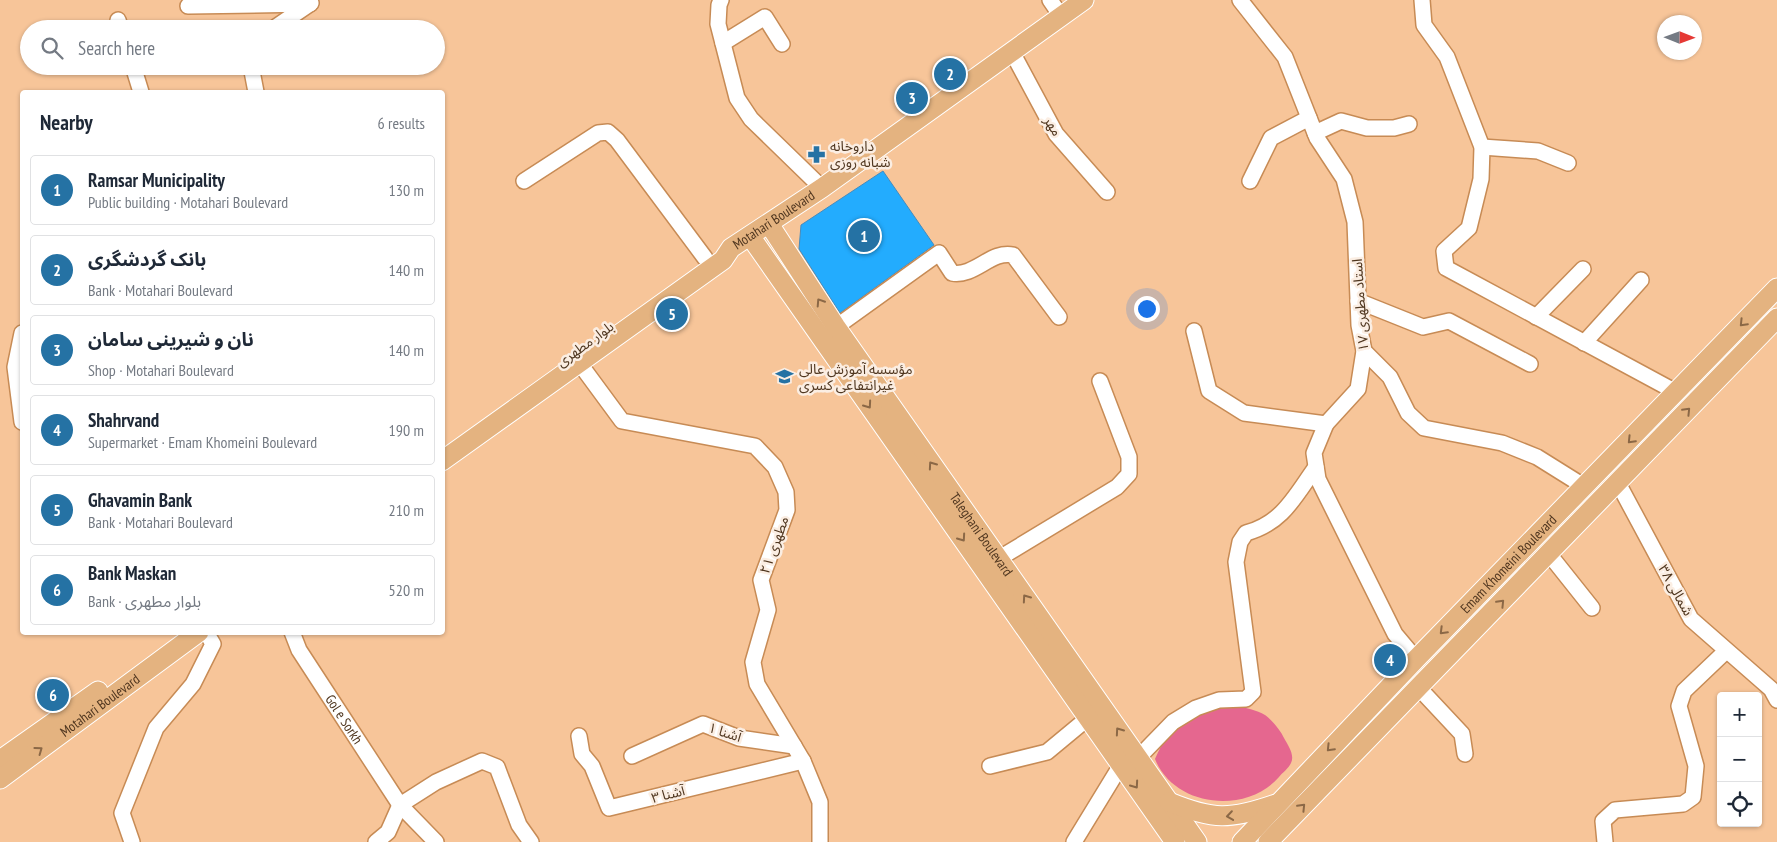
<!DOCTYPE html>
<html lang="en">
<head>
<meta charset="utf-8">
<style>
	body { margin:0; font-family:"PT Sans Narrow","Noto Sans Arabic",sans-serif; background:#f2f2f3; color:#1f2937 }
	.controls { position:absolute; right:15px; bottom:15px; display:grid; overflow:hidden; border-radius:5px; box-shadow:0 1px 4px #0004 }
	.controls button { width:45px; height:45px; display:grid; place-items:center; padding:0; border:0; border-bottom:1px solid #e0e1e3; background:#fff; color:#1f2937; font:25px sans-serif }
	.compass { position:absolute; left:1657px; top:15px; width:45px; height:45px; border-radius:50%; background:#fff; box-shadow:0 1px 4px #0004; rotate:91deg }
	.you { position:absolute; left:1146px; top:308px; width:18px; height:18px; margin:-12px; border:4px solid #fff; border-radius:50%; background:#1a73e8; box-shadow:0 0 0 8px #1a73e833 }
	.badge { display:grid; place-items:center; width:32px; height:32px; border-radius:50%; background:#2572a4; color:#fff; font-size:16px; font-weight:700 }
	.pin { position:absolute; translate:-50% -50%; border:2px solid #fff; box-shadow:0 1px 5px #0006 }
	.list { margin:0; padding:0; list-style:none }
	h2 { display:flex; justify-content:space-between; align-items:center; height:65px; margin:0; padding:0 20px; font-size:21px }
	h2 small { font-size:16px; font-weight:400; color:#747a83 }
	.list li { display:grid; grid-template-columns:32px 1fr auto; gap:15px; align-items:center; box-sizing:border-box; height:70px; margin:0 10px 10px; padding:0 10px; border:1px solid #e0e1e3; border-radius:5px }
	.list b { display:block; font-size:19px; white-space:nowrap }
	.list p { margin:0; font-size:16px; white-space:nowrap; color:#747a83 }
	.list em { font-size:16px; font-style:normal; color:#747a83 }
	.icon { flex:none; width:28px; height:28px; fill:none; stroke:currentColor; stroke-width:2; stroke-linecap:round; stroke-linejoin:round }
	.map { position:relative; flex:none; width:1777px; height:842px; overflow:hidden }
	.search { position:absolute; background:#fff; box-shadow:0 1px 4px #0004; left:20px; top:20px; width:425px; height:55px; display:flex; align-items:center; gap:12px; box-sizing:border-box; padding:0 18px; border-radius:28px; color:#747a83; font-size:19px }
	.panel { position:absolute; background:#fff; box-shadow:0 1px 4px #0004; left:20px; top:90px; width:425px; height:545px; border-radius:5px }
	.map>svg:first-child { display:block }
	.forest { fill:#e5678f }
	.building { fill:#23acfe; stroke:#478bbc }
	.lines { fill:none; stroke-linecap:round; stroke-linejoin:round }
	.minor-casing { stroke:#c78b55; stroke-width:18 }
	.major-casing { stroke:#fff; stroke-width:21 }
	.minor { stroke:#fff; stroke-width:15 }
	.major { stroke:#e4b380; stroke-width:19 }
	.oneway { stroke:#8b6846 }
	.labels { text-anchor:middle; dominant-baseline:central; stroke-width:5; stroke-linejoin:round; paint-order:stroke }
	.street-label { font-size:14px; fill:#4f361f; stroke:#fbeee3 }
	.poi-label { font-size:14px; fill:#4f361f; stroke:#fbeee3; text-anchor:start }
</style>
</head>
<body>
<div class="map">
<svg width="1777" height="842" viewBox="0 0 1777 842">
	<rect width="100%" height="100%" fill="#f7c599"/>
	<!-- forest -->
	<path class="forest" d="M1236,705c9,3 21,5 29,10 7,5 16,16 19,23 4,7 11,17 7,25 -2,5 -9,10 -12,14 -33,38 -105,30 -124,-18 16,-38 41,-52 81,-54z"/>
	<!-- building -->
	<path class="building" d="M883,171l51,74 -94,68 -41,-64 2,-24z"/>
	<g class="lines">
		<defs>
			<g id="minor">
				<path d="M721,0l-2,5 -1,19 19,74 14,21 71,69"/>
				<path d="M1050,0l11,16"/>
				<path d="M1240,0l45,57 32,81 27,41 11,43 4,103 5,26 -6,38 -32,35 -12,29 4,26 77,155 21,25"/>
				<path d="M1422,0l2,25 23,32 35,90 -1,32 -12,49 -25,23 2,17 230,124"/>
				<path d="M188,6l122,-2"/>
				<path d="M118,20l3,9"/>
				<path d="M273,29l38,-26"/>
				<path d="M723,43l42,-26 17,27"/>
				<path d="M1012,52l44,82 51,58"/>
				<path d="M133,66l8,26"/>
				<path d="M251,66l5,26"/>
				<path d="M1315,133l26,-12 26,7h27l15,-4"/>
				<path d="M1482,147l56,4 30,12"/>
				<path d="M524,181l74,-48 10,-1 9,8 88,118"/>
				<path d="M1250,181l21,-43 38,-20"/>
				<path d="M1358,301l65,26 26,-6 81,43"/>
				<path d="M1536,317l47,-48"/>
				<path d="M836,327l103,-74 13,20c23,4 39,-23 61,-18l46,62"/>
				<path d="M1194,331l15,60 35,22 82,11"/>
				<path d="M22,333l-7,34 7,55"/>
				<path d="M1584,343l57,-63"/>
				<path d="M1364,351l26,26 18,36 16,15 78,15 35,14 48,30"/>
				<path d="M580,364l42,57 133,25 20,21 11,25 1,18 -26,70 7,30 -15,52 4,22 46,77 17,41v40"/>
				<path d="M1618,483l73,136 80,70 6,11"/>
				<path d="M1549,554l43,54"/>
				<path d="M998,559l119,-72 12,-13v-17l-29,-76"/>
				<path id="s1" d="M292,632l7,18 101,155 36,37"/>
				<path d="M1418,687l44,47 3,20"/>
				<path d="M579,736l3,18 10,12 17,42 194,-47"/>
				<path d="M632,756l71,-32 36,14 55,8"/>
				<path d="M1138,758l35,-36 23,-14 23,-8 27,-1 7,-7 -17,-130 4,-20 6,-9c37,-10 49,-37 70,-66"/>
				<path d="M990,766l57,-14 41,-34"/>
				<path d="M400,805l36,-23 46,-21 15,6 22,58 12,17"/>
				<path d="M132,842l-10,-29 34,-85 37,-44 20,-40 -7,-12"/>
				<path d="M376,842l12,-10 12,-27"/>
				<path d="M1074,842l47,-77"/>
				<path d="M1605,842l-2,-21 12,-11 68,-6 10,-7 3,-31 -17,-60 5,-15 42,-40"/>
			</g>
			<g id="major">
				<path id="s2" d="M769,224l67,103 361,515"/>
				<path d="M750,236l425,606"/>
				<path id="s3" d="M442,461l281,-201 8,-12 91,-60 262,-188"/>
				<path d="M0,760l98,-69"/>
				<path id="s4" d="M0,779l199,-147"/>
				<path d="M1169,802c44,18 61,18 107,2"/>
				<path id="s5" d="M1242,842l174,-183 361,-371"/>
				<path d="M1268,842l509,-524"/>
			</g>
		</defs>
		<!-- minor casing -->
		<use href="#minor" class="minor-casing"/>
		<!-- major casing -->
		<use href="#major" class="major-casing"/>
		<!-- minor -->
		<use href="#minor" class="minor"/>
		<!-- major -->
		<use href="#major" class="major"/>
	</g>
	<!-- one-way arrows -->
	<defs><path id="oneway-chevron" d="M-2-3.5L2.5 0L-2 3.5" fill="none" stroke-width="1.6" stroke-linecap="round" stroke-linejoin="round" transform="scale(1.25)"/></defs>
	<g class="oneway">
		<use href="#oneway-chevron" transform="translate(820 302) rotate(-123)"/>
		<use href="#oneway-chevron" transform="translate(1743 323) rotate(134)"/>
		<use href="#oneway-chevron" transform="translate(868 405) rotate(55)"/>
		<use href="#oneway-chevron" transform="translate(1687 411) rotate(-46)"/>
		<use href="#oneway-chevron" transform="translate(1631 440) rotate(134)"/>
		<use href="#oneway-chevron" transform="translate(932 465) rotate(-125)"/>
		<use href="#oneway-chevron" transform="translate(962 538) rotate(55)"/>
		<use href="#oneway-chevron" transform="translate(1026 598) rotate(-125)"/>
		<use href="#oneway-chevron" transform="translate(1501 603) rotate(-46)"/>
		<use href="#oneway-chevron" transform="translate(1443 631) rotate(135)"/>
		<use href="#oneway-chevron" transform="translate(1119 731) rotate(-125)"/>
		<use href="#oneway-chevron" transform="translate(1330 748) rotate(134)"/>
		<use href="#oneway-chevron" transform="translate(39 750) rotate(-36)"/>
		<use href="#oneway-chevron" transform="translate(1135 785) rotate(55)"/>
		<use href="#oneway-chevron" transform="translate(1302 807) rotate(-46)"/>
		<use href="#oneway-chevron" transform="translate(1230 816) rotate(172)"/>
	</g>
	<!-- icons -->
	<defs>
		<symbol id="pharmacy-bare" viewBox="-9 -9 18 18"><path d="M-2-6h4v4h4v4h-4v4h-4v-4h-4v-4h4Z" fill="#2572a4" stroke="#fbeee3" stroke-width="2.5" paint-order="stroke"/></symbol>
		<symbol id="university-bare" viewBox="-9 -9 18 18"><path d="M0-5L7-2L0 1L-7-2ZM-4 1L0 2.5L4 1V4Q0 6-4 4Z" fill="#2572a4" stroke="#fbeee3" stroke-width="2.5" paint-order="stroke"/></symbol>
	</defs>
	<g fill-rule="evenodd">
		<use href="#pharmacy-bare" x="804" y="142" width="25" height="25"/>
		<use href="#university-bare" x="772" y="364" width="25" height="25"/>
	</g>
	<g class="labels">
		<!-- street labels -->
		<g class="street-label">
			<text transform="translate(1053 126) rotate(58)">مهر</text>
			<text stroke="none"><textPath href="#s3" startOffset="411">Motahari Boulevard</textPath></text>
			<text transform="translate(1360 305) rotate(-94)">استاد مطهری ۱۷</text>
			<text transform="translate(585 344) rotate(-36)">بلوار مطهری</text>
			<text stroke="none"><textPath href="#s2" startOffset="376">Taleghani Boulevard</textPath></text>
			<text transform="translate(774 545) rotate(-70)">مطهری ۲۱</text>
			<text stroke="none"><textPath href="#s5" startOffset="385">Emam Khomeini Boulevard</textPath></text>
			<text transform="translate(1676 590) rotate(61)">شمالی ۳۸</text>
			<text stroke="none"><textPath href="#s4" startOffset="124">Motahari Boulevard</textPath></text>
			<text stroke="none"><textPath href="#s1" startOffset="102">Gol e Sorkh</textPath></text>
			<text transform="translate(725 732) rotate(18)">آشنا ۱</text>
			<text transform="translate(668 794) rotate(-14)">آشنا ۳</text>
		</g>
		<!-- poi labels -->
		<g class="poi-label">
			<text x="830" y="146">داروخانه<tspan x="830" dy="16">شبانه روزی</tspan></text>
			<text x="799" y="369">مؤسسه آموزش عالی<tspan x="799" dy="16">غیرانتفاعی کسری</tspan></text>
		</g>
	</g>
</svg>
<div class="controls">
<button>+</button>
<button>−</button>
<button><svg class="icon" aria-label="locate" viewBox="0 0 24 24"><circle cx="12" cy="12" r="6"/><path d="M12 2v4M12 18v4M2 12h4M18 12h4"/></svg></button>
</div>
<svg class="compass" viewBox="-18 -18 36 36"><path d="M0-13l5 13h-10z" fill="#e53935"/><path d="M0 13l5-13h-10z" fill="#747a83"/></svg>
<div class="you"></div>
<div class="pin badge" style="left:864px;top:236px">1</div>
<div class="pin badge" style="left:950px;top:74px">2</div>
<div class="pin badge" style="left:912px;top:98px">3</div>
<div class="pin badge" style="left:1390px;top:660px">4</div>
<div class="pin badge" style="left:672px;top:314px">5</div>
<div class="pin badge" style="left:53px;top:695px">6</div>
<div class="search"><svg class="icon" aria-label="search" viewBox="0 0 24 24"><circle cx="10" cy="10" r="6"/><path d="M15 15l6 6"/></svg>Search here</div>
<section class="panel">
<h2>Nearby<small>6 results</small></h2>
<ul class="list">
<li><span class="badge">1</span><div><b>Ramsar Municipality</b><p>Public building · Motahari Boulevard</p></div><em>130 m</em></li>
<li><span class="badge">2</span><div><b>بانک گردشگری</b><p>Bank · Motahari Boulevard</p></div><em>140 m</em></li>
<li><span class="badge">3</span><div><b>نان و شیرینی سامان</b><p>Shop · Motahari Boulevard</p></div><em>140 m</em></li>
<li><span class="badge">4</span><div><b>Shahrvand</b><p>Supermarket · Emam Khomeini Boulevard</p></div><em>190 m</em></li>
<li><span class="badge">5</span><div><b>Ghavamin Bank</b><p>Bank · Motahari Boulevard</p></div><em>210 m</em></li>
<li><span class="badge">6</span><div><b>Bank Maskan</b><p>Bank · بلوار مطهری</p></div><em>520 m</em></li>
</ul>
</section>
</div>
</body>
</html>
